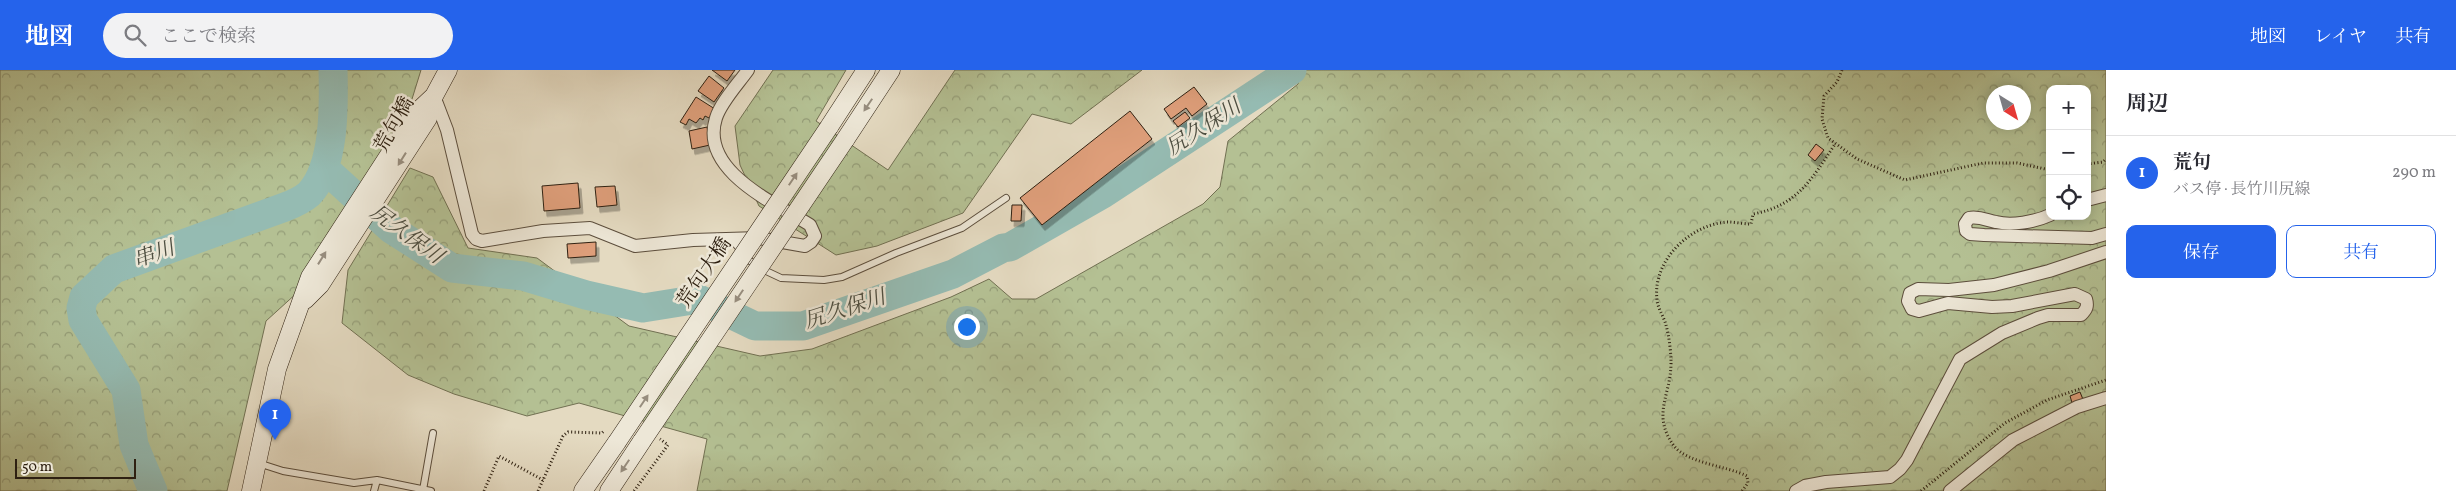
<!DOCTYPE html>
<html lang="ja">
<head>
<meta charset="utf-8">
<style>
	body { margin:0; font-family:Vollkorn,"Noto Serif JP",serif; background:#f2f2f3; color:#2b2b33 }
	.controls { position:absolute; right:15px; top:15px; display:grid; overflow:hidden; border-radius:10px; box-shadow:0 2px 12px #0003 }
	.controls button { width:45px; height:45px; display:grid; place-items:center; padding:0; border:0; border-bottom:1px solid #e1e1e2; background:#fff; color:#2b2b33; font:25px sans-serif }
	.compass { position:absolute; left:1986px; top:15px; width:45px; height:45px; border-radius:50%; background:#fff; box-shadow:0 2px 12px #0003; rotate:143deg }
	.scale { position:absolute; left:15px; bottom:12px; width:121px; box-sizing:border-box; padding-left:5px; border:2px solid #2e2011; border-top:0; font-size:14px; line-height:18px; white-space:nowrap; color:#2e2011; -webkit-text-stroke:4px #ede7d7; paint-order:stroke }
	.you { position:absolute; left:966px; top:256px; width:18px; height:18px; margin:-12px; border:4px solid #fff; border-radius:50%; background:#1a73e8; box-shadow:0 0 0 8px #1a73e833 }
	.badge { display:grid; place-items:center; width:32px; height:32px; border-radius:50%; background:#2563eb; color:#fff; font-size:16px; font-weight:700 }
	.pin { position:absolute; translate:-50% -41px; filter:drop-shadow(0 1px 2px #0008) }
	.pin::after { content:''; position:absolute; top:26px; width:18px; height:15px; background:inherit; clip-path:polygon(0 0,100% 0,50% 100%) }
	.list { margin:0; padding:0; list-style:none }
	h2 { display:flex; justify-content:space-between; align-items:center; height:65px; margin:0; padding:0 20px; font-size:21px }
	h2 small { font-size:16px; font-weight:400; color:#7c7c81 }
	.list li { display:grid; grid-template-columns:32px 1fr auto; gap:15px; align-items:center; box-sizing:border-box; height:75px; padding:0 20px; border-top:1px solid #e1e1e2 }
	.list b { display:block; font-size:19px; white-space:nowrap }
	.list p { margin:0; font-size:16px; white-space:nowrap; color:#7c7c81 }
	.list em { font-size:16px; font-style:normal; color:#7c7c81 }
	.actions { display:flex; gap:10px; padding:15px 20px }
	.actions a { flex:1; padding:11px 0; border:1px solid #2563eb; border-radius:10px; text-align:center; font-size:18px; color:#2563eb }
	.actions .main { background:#2563eb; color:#fff }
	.icon { flex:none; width:28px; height:28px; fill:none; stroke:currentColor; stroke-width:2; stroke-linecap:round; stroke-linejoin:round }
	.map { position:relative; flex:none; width:2106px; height:421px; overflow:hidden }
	header { display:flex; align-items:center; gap:30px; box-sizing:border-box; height:70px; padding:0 25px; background:#2563eb; color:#fff }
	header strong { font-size:24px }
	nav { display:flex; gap:28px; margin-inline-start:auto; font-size:18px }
	.search { width:350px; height:45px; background:#f2f2f3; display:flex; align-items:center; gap:12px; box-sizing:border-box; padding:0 18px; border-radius:28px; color:#7c7c81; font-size:19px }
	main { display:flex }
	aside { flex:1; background:#fff }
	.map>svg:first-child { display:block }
	.forest { fill:url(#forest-crowns); stroke:#717052; fill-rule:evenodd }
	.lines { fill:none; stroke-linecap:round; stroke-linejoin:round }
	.river { stroke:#95bbb2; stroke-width:29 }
	.building { fill:#de9e7a; stroke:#2e2011; filter:url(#shadow) }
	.lane-casing { stroke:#5c4e3d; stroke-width:8 }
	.street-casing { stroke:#5c4e3d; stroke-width:14 }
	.secondary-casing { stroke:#2e2011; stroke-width:19 }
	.path { stroke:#2e2011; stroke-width:3; stroke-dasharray:1 2.5; stroke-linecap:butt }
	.lane { stroke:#ede7d7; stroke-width:6 }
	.street { stroke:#ede7d7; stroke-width:12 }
	.secondary { stroke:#ede7d7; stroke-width:18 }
	.secondary-bridge-casing { stroke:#2e2011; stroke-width:19; stroke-linecap:butt }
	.secondary-bridge { stroke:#ede7d7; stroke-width:18 }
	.oneway { fill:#978d7e }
	.labels { text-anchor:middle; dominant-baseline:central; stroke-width:5; stroke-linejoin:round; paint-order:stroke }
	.street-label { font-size:20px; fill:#2e2011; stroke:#ede7d7 }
	.water-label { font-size:21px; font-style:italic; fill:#4d4e41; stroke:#ede7d7 }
</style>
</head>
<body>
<header>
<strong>地図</strong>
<div class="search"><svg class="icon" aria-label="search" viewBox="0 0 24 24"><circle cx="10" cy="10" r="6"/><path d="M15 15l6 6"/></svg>ここで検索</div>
<nav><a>地図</a><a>レイヤ</a><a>共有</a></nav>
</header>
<main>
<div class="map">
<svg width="2106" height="421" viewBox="0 0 2106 421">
	<defs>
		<pattern id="forest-crowns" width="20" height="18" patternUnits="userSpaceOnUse" patternTransform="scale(1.25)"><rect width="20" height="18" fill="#b4c093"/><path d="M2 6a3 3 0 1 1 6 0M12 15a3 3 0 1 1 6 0" fill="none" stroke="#939c77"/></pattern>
		<filter id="shadow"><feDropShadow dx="3" dy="5.5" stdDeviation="0" flood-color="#0004"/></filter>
	</defs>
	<rect width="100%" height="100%" fill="#e4dac1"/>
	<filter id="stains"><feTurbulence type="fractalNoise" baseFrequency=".004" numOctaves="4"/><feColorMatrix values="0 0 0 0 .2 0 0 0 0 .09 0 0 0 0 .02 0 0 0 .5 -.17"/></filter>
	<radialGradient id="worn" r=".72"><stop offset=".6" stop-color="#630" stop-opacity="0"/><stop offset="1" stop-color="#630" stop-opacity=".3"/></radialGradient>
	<!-- forest -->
	<path class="forest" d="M0,0h421l-26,84 -64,108 -65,59 -39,170h-227z
		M773,0h73l-30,51 72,49 67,-100h187l-71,54 -39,-10 -69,99 -86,33 -41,9 -77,-49 -19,-41 -5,-39z
		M1301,0h805v421h-1409l10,-52 -128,-36 -52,13 -73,-22 -46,-19 -66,-52 6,-53 62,-102 23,9 35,71 69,10 92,68 131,30 52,-7 139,-52 38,-18 23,20h24l167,-95 17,-17 8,-46 70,-57zM2050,19h37v127h-37zM1994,22h30v30h-30z"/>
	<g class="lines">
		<!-- river -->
		<path class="river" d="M324,98l67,61 61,39 71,8 63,19 57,13 56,-9 56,27h48l150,-52 50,-26 7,-1 93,-53 189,-124
			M153,421l-19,-46 -8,-55 -43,-70 -2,-12 3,-11 30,-28 171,-62c8,-3 17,-7 24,-13 26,-27 25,-88 24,-124"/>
	</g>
	<!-- building -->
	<path class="building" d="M712,0h23l-8,11z
		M709,6l15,12 -10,14 -16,-11z
		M1194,17l13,17 -15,12 -6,-8 -15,11 -7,-10z
		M696,27l19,12 -6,9 -4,-2 -2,4 -3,-2 -4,5 -7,-4 -3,6 -6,-3z
		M1130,41l22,28 -110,86 -22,-27z
		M1185,42l5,6 -12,9 -5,-6z
		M707,57l3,18 -18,4 -3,-18z
		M1816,74l8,6 -9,11 -7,-6z
		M578,113l2,25 -36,3 -2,-25z
		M615,116l2,19 -20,2 -2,-20z
		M1012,135h10l-1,16h-10z
		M596,172v14l-28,2 -1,-14z
		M2080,322l4,10 -11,4 -3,-10z"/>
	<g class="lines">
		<defs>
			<path id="lane" d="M731,169l19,22 14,9 17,8 43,2 18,-3 54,-24 66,-25 44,-30
				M258,393l25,8 71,12 23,-3 54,11
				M423,420l10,-57
				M374,421l3,-11"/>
			<path id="street" d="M434,26l13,34 25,104 4,5 6,2 61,-10 47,-3 45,18 58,-6 66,-2 46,8 6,-4 4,-6 -5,-11c-35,-22 -111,-54 -94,-107 5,-16 22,-34 32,-48
				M2087,130l19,-5
				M2050,145c-15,7 -39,11 -54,7 -10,-2 -17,-6 -27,-4l-4,6 1,7 4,3 14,1 108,3 14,-4
				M1796,421l9,-5 21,-4 64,-5 10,-8 7,-9 53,-101 42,-26 36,-15 10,-3h33c6,-6 7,-9 5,-16l-11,-5 -63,12 -20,1 -44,-4 -29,8 -7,-2 -4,-8 2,-8 8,-4 31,1 45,-5 55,-14 57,-19
				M1950,421l63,-51 64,-33 29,-9"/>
			<path id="secondary" d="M829,57l37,-57
				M845,70l46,-70
				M305,230l15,-15 108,-167 6,-22 14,-26
				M251,421l26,-122 33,-92 107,-165 17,-16
				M583,421l34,-49
				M609,421l33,-50"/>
		</defs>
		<!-- lane casing -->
		<use href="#lane" class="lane-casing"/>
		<!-- street casing -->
		<use href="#street" class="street-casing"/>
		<!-- secondary casing -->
		<use href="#secondary" class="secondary-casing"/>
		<!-- path -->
		<path class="path" d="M1842,0l-5,12 -13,14 -2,23 6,19 29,21 48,21 78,-17h34l33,7
			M2087,94l16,-2 3,-3
			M484,421l15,-35 44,24
			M538,421l25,-55 5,-4 34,1 2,-2
			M634,421l34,-46 -8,-6
			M1742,421l6,-8 -1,-7c-20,-10 -60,-13 -73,-30 -23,-32 -3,-50 -3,-83 0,-12 -2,-27 -5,-38 -2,-8 -8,-16 -9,-25 -5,-39 33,-76 71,-78 7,0 16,2 23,2l2,-10c44,-8 59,-35 82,-70
			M1921,421l84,-68 42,-23 59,-20"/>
		<!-- lane -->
		<use href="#lane" class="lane"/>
		<!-- street -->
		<use href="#street" class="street"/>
		<!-- secondary -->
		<use href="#secondary" class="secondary"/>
		<defs>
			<path id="secondary-bridge" d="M642,371l203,-301
				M617,372l212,-315"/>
		</defs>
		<!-- secondary-bridge casing -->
		<use href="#secondary-bridge" class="secondary-bridge-casing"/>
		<!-- secondary-bridge -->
		<use href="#secondary-bridge" class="secondary-bridge"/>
	</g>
	<!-- one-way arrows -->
	<defs><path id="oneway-solid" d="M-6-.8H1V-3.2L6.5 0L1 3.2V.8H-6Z" transform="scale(1.25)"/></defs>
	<g class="oneway">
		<use href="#oneway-solid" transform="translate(868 35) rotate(124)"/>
		<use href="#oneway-solid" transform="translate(402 89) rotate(122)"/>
		<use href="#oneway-solid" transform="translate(793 109) rotate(-56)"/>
		<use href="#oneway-solid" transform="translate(322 188) rotate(-58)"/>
		<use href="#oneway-solid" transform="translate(739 226) rotate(124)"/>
		<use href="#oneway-solid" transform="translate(644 331) rotate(-56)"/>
		<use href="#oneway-solid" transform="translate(625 396) rotate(124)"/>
	</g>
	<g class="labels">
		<!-- street labels -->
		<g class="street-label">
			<text transform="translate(395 55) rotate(-61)">荒句橋</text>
			<text transform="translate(705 203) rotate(-56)">荒句大橋</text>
		</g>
		<!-- water labels -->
		<g class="water-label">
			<text transform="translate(1204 58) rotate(-33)">尻久保川</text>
			<text transform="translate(406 165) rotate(36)">尻久保川</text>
			<text transform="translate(154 185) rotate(-20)">串川</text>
			<text transform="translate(845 240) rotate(-18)">尻久保川</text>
		</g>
	</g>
	<rect width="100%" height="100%" filter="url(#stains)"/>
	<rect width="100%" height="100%" fill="url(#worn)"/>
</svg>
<div class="controls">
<button>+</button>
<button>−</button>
<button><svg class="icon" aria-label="locate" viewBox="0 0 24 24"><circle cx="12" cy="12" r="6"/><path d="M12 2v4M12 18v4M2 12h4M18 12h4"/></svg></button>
</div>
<svg class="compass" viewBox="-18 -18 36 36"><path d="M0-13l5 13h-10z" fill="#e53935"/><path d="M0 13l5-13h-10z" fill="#7c7c81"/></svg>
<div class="scale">50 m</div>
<div class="you"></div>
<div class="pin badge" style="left:275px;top:370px">1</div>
</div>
<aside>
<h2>周辺<small></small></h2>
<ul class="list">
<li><span class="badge">1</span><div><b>荒句</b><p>バス停 · 長竹川尻線</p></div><em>290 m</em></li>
</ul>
<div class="actions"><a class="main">保存</a><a>共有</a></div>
</aside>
</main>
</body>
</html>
